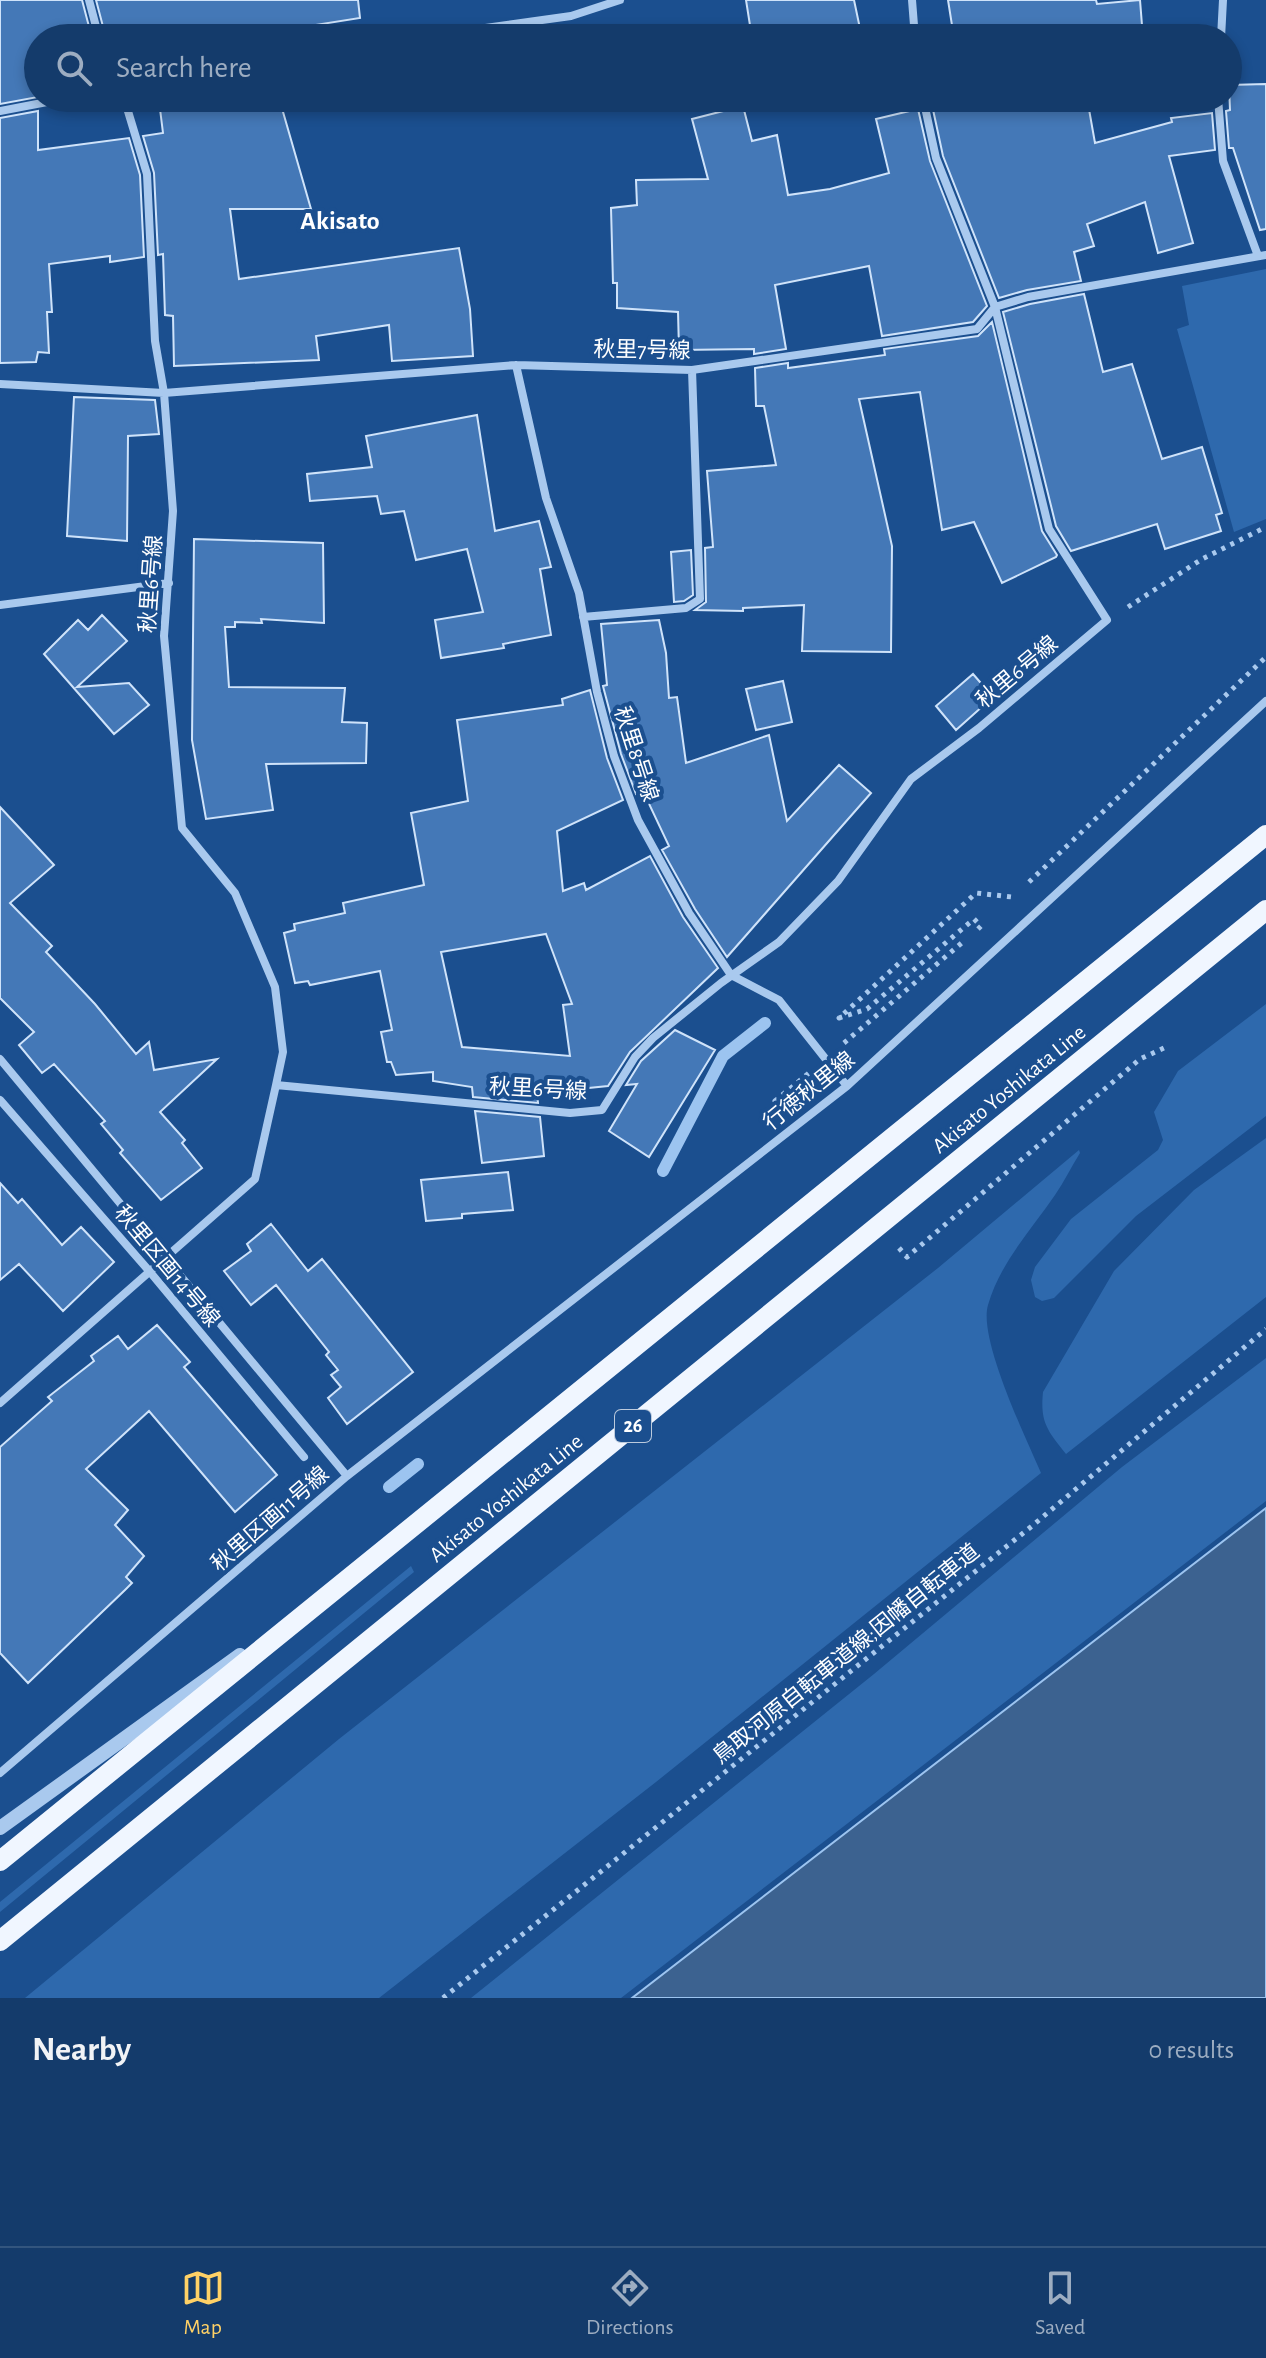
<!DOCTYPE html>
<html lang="en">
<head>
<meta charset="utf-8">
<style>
	body { margin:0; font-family:"Alegreya Sans","Noto Sans JP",sans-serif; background:#1d4271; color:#f1f3f6 }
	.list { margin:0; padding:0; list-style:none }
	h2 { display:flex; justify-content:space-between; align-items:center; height:104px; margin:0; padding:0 32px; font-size:34px }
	h2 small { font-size:26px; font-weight:400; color:#9dadc1 }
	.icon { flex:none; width:44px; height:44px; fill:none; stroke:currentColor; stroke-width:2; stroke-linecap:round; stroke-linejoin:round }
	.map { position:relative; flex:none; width:1266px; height:1998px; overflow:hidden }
	.search { position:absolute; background:#143b6b; box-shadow:0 4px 12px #0003; left:24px; right:24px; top:24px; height:88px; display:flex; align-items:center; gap:20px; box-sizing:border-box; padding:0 28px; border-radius:44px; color:#9dadc1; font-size:30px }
	.sheet { height:248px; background:#143b6b }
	nav { display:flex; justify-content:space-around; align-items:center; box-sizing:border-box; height:112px; border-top:2px solid #33557e; background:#143b6b; font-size:22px; color:#9dadc1 }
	nav a { display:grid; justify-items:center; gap:4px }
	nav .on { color:#ffd166 }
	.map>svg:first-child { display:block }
	.green { fill:#2e69ad }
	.water { fill:#3c6290; stroke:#9cc4f0; stroke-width:2 }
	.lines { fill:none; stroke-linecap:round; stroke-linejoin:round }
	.stream { stroke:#9cc4f0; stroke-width:12 }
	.building { fill:#4478b7; stroke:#cfe3fa; stroke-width:2; fill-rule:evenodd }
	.path { stroke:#a9c9ee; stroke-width:5; stroke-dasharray:4 6; stroke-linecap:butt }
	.minor { stroke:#a9c9ee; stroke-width:8 }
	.tertiary { stroke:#a9c9ee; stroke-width:14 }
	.primary { stroke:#f0f6ff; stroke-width:20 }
	.labels { text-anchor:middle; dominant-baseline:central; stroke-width:8; stroke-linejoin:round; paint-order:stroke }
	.shield { fill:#1b4f8f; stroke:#bbcadd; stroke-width:2 }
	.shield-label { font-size:20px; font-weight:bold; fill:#fff }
	.street-label { font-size:22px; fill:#fff; stroke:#1b4f8f }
	.quarter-label { font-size:26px; font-weight:bold; fill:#fff; stroke:#1b4f8f }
</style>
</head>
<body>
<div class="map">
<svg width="1266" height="1998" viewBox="0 0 1266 1998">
	<rect width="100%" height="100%" fill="#1b4f8f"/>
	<!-- green -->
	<path class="green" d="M1266,269v250l-32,13 -57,-203 12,-4 -7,-39z
		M1266,1004v112l-130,100 -82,82 -12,3 -7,-4 -4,-17 4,-13 36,-48 87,-69 5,-10 -9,-28 24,-41z
		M1266,1138v159l-200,157c-19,-24 -26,-32 -23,-62l71,-121 80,-81z
		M1079,1150l1,3c-9,14 -16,29 -25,42 -24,35 -55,68 -67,110 -10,34 38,133 53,168l-385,309 -277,216h-354l314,-259 599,-471z
		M1266,1358v143l-645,497h-150l403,-324 248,-207z
		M411,1566l3,6 -414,340v-10z"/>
	<!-- water -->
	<path class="water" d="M1266,1508v490h-634z"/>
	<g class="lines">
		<!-- stream -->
		<path class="stream" d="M663,1171l60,-115 42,-33
			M389,1487l29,-23"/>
	</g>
	<!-- building -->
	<path class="building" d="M0,0h82l10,38h-54v59l-38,7z
		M96,0h262l2,18 -70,11 2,9h-186z
		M746,0h108l8,38h-110z
		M948,0h148l1,4 43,-4 3,38h-189z
		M1266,84v145l-6,1 -27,-82h-4l-3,-37 4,-1 -1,-25z
		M197,98h82l32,111h-81l9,70 220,-31 11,61 3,47 -81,5 -3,-36 -73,11 3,24 -145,6 -1,-50 -8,-1 -2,-61 -5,1 -4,-82 -11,-37 20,-3 -4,-32z
		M937,98h150l8,45 77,-21 -1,-4 41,-5 3,37 -46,6 24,87 -35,10 -13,-51 -58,22 7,22 -20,6 7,29 -54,9 -28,8 -56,-142 -11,-51 6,-1z
		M743,106l9,35 25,-6 11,60 42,-6 59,-16 -13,-54 42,-10 12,52 57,145 -14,16 -91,14 -13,-70 -94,19 11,64 -32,5v-5l-75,1 -1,-38 -61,-4v-25h-4l-2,-75 26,-3 -1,-25 72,-1 -16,-60z
		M38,111v39l91,-12 11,37 4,82 -34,5v-6l-61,8 3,48h-5l2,41 -11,-1 -2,10 -36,1v-245z
		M1084,294l19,78 29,-8 30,95 40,-12 20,66 -6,2 5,16 -56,18 -8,-25 -86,27 -15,-25 -53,-214 27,-8z
		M992,322l50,209 15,24 -1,2 -54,26 -28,-61 -32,8 -22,-138 -61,7 33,147 -1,106 -89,-1 2,-46 -61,3v3l-48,-1 11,-8 -1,-54 8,-1 -6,-76 69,-6 -12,-59h-8l-1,-38 33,-5v5l97,-13 -1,-6 94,-13z
		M74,397l81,3 4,34 -31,2 -1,105 -60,-5z
		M477,415l18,116 44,-10 12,46 -11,2 11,66 -48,9 1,4 -63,10 -6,-38 48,-8 -16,-63 -51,11 -12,-49 -23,3 -4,-18 -67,5 -3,-27 65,-7 -6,-31z
		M194,539l129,4 1,80 -63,-4 1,4 -27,-1v5h-10l4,60 116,1 -3,34 25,1 -1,40 -100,1 7,46 -67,9 -14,-79z
		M691,550l2,45 -9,6 -10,1 -3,-50z
		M102,615l25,26 -50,46 52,-4 20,22 -35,29 -70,-80 34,-34 10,10z
		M659,620l7,33 3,45 8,-1 9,66 83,-28 18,86 52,-56 32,28 -144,164 -32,-48 -33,-59 7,-4 -26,-55 -7,3 -15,-40 -17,-64 -1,-4 4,-1 -6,-61z
		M973,674l20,23 -37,33 -20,-24z
		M783,681l9,41 -36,8 -10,-41z
		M590,690l17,68 16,42 -66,31 6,60 21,-8 2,7 64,-34 33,61 35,51 -88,84 -22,34 -59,6 -13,-8 2,19 -65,-6 -1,-10 -39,-6v-9l-37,3 -5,-13h-4l-6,-30 11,-2 -12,-59 -70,14 -2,-4 -13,2 -11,-50 11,-3 -1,-6 51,-11 -2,-10 81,-18 -13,-72 57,-12 -11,-81 106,-15 -1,-6zM546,934l26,70 -9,1 7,51 -108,-9 -21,-95z
		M0,807l54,58 -44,38 42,43 -6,6 49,52 41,50 13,-12 5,28 63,-11 -57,53 25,28 -3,3 20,25 -41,32 -41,-47 3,-3 -22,-26 4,-3 -51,-57 -12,9 -23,-28 15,-13 -34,-34z
		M675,1030l40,20 -66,107 -40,-26 28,-47 -11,1 15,-24z
		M475,1111l65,6 4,39 -62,7z
		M508,1172l5,38 -51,4v4l-36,3 -5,-41z
		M0,1183l18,20 4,-4 40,46 19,-18 33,35 -51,49 -44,-47 -19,16z
		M271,1224l37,47 14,-12 91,113 -66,52 -19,-26 13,-11 -10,-12 7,-5 -12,-15 3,-3 -53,-67 -25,20 -27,-34 27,-20 -4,-7z
		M157,1325l33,37 -6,5 93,108 -42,37 -86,-101 -63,58 42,41 -13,15 29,31 -18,21 6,6 -7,7 -97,93 -28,-30v-206l52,-46 -4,-4 46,-36 -3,-5 27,-20 10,13z"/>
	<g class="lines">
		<!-- path -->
		<path class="path" d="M1128,607l74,-48 64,-32
			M1029,882l237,-225
			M978,929l3,-3 -7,-7 -107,90 -28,9 137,-125 36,4 3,-3
			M844,1043l120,-102
			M782,1109l-7,-8 34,-28
			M899,1248l8,9 233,-198 24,-11
			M443,1998l589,-472 234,-197"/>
		<!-- minor -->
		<path class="minor" d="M89,0l10,38
			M912,0l3,38
			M414,38l157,-22 49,-16
			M1221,38l2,-38
			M124,98l23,76 8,167 9,52 9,118 -9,125 18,192 53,65 40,94 8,65 -7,33 294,28 32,-3 33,-53 18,-19 68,-55 58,-41 59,-61 73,-102 68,-51 128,-108 -58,-91 -54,-222 -59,-149 -13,-60
			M1218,98l5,63 35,95
			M0,111l68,-13
			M516,365l30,133 33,95 18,99 17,64 24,64 51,93 42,62 48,25 68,86
			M0,384l164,9 352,-28 176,5 285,-41 18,-22 33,-10 238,-42
			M0,605l169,-22
			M583,617l103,-9 14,-9 -8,-229
			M0,1059l347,417 -347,297
			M0,1100l150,172 154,185
			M0,1403l255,-224 21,-94
			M347,1476l500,-390 419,-385"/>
		<!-- tertiary -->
		<path class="tertiary" d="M0,1828l240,-173"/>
		<!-- primary -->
		<path class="primary" d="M0,1861l1266,-1026
			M0,1941l1266,-1031"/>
	</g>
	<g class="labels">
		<!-- shield labels -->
		<rect class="shield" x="615" y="1410" width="36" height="32" rx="6"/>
		<g class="shield-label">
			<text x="633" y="1426">26</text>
		</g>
		<!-- street labels -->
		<g class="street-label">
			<text transform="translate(642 350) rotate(1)">秋里7号線</text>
			<text transform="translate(151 584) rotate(-86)">秋里6号線</text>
			<text transform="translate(1017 672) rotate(-40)">秋里6号線</text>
			<text transform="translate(636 754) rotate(72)">秋里8号線</text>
			<text transform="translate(538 1089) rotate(3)">秋里6号線</text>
			<text transform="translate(1009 1089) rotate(-39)">Akisato Yoshikata Line</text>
			<text transform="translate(809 1091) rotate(-39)">行徳秋里線</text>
			<text transform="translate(167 1266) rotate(50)">秋里区画14号線</text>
			<text transform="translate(506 1498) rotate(-39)">Akisato Yoshikata Line</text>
			<text transform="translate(270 1519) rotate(-41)">秋里区画11号線</text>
			<text transform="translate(846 1654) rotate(-39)">鳥取河原自転車道線;因幡自転車道</text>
		</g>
		<!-- quarter labels -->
		<g class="quarter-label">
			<text x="340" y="221">Akisato</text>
		</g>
	</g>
</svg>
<div class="search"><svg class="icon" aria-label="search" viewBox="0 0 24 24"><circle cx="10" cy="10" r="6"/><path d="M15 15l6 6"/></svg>Search here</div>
</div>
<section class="sheet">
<h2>Nearby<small>0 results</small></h2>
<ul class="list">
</ul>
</section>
<nav>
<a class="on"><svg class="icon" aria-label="map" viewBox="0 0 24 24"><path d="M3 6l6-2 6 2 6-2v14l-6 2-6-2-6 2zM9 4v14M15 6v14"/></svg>Map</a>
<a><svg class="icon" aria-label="directions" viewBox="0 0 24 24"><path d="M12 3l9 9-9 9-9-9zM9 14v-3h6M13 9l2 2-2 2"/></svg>Directions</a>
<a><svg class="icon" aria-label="saved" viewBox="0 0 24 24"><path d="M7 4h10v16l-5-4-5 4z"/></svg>Saved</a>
</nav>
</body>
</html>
